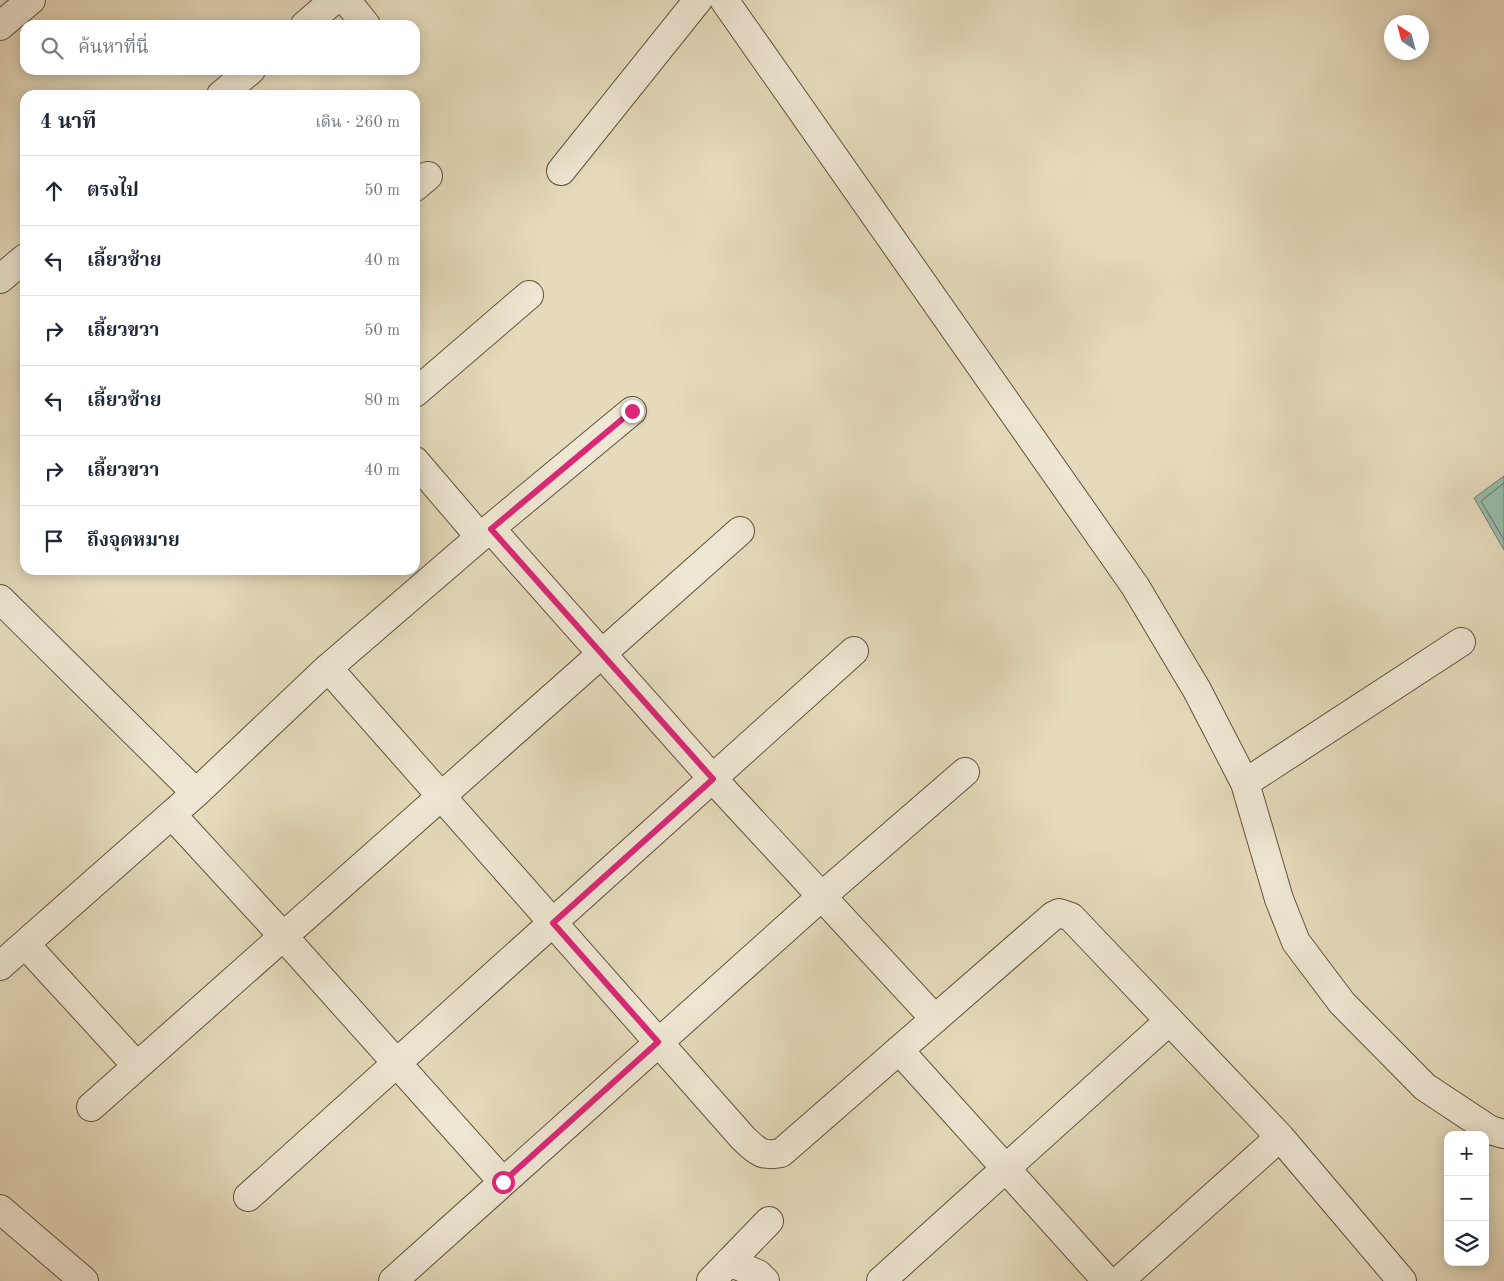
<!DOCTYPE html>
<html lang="th">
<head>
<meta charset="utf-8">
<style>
	body { margin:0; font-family:"Old Standard TT","Noto Serif Thai",serif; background:#f6f6f7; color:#1f2937 }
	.controls { position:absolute; right:15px; bottom:15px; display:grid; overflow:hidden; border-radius:10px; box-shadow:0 2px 12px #0003 }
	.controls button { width:45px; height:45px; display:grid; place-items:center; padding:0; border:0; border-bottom:1px solid #e0e1e3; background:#fff; color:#1f2937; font:25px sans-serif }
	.compass { position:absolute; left:1384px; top:15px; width:45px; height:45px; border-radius:50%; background:#fff; box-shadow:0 2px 12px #0003; rotate:324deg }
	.stop { position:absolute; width:15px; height:15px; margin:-11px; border:4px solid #db2777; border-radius:50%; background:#fff }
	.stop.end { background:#db2777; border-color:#fff; box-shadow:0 1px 5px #0008 }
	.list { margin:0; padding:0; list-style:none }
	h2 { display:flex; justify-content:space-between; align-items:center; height:65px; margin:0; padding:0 20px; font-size:21px }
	h2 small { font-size:16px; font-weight:400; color:#747a83 }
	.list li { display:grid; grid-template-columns:32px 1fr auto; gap:15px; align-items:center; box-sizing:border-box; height:70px; padding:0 20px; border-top:1px solid #e0e1e3 }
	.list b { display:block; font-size:19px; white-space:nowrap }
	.list em { font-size:16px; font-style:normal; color:#747a83 }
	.icon { flex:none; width:28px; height:28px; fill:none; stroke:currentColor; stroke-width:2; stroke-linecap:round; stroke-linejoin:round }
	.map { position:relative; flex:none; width:1504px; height:1281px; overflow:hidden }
	.search { position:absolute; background:#fff; box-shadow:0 2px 12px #0003; left:20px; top:20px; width:400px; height:55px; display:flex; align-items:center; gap:12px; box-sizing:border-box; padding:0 18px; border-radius:15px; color:#747a83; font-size:19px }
	.panel { position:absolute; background:#fff; box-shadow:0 2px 12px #0003; left:20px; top:90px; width:400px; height:485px; border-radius:15px }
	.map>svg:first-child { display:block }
	.water { fill:#97bbaa; stroke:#707f6d }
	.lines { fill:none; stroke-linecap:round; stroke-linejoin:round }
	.shore { stroke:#66705e; stroke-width:1 }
	.minor-casing { stroke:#61533c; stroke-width:30 }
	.minor { stroke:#eee7d3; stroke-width:28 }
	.route { stroke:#db2777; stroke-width:6 }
</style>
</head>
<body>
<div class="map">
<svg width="1504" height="1281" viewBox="0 0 1504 1281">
	<rect width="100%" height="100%" fill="#e5dabb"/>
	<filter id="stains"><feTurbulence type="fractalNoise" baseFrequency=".004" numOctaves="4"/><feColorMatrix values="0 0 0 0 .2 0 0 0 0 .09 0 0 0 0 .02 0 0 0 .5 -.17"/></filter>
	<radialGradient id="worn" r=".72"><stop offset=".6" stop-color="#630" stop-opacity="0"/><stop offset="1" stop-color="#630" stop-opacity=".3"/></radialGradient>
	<!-- water -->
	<path class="water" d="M1504,476v74l-30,-52z"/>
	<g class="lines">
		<!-- shore -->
		<path class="shore" d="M1504,483l-23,18 23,39"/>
		<defs>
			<path id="minor" d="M346,0l20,25
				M724,0l411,586 62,104 48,93 34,116 17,43 46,61 83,84 65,43 14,4
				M305,25l29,-25
				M0,26l31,-26
				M221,95l30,-25
				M561,171l137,-171
				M415,187l13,-11
				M0,279l25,-21
				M415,393l114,-98
				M415,461l65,76
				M491,529l222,250 222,240
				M0,599l196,194
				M328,668l152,-131 152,-126
				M1245,783l216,-141
				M172,815l111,121 220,246
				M25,944l112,122
				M0,966l196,-173 132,-125 415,470c14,13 18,19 38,15l272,-237 6,-3 12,4 209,220 122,144
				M899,1050l208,231
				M91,1107l649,-576
				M248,1197l606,-546
				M0,1209l84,72
				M729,1262l29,12 7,7
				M393,1281l429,-385 143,-124
				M711,1281l58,-60
				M881,1281l288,-260
				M1119,1281l161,-144"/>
		</defs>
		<!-- minor casing -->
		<use href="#minor" class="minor-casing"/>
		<!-- minor -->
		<use href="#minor" class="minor"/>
	</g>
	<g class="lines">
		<!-- route -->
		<path class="route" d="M503,1182l155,-140 -105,-119 160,-144 -222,-250 141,-118"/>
	</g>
	<rect width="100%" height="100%" filter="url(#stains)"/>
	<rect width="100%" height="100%" fill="url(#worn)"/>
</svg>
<div class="controls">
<button>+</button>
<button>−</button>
<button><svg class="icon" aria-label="layers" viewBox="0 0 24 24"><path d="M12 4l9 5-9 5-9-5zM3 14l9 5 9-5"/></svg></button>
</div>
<svg class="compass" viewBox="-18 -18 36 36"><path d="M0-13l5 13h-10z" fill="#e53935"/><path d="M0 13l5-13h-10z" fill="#747a83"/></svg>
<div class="stop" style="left:503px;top:1182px"></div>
<div class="stop end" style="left:632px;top:411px"></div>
<div class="search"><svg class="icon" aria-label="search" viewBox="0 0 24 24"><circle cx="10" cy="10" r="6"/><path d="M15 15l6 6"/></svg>ค้นหาที่นี่</div>
<section class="panel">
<h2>4 นาที<small>เดิน · 260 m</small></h2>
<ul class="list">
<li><svg class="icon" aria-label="ahead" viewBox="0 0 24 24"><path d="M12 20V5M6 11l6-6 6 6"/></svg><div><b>ตรงไป</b></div><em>50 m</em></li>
<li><svg class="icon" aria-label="left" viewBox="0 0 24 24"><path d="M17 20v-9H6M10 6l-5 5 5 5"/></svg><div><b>เลี้ยวซ้าย</b></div><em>40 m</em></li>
<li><svg class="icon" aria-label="right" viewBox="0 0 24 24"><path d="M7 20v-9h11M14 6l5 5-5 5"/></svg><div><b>เลี้ยวขวา</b></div><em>50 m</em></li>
<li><svg class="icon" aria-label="left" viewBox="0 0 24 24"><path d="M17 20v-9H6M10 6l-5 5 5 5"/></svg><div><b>เลี้ยวซ้าย</b></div><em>80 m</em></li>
<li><svg class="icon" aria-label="right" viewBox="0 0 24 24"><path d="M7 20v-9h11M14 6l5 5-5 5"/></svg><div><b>เลี้ยวขวา</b></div><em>40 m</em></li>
<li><svg class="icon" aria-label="arrive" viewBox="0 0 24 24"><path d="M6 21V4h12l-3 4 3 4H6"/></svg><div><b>ถึงจุดหมาย</b></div></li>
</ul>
</section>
</div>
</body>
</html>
